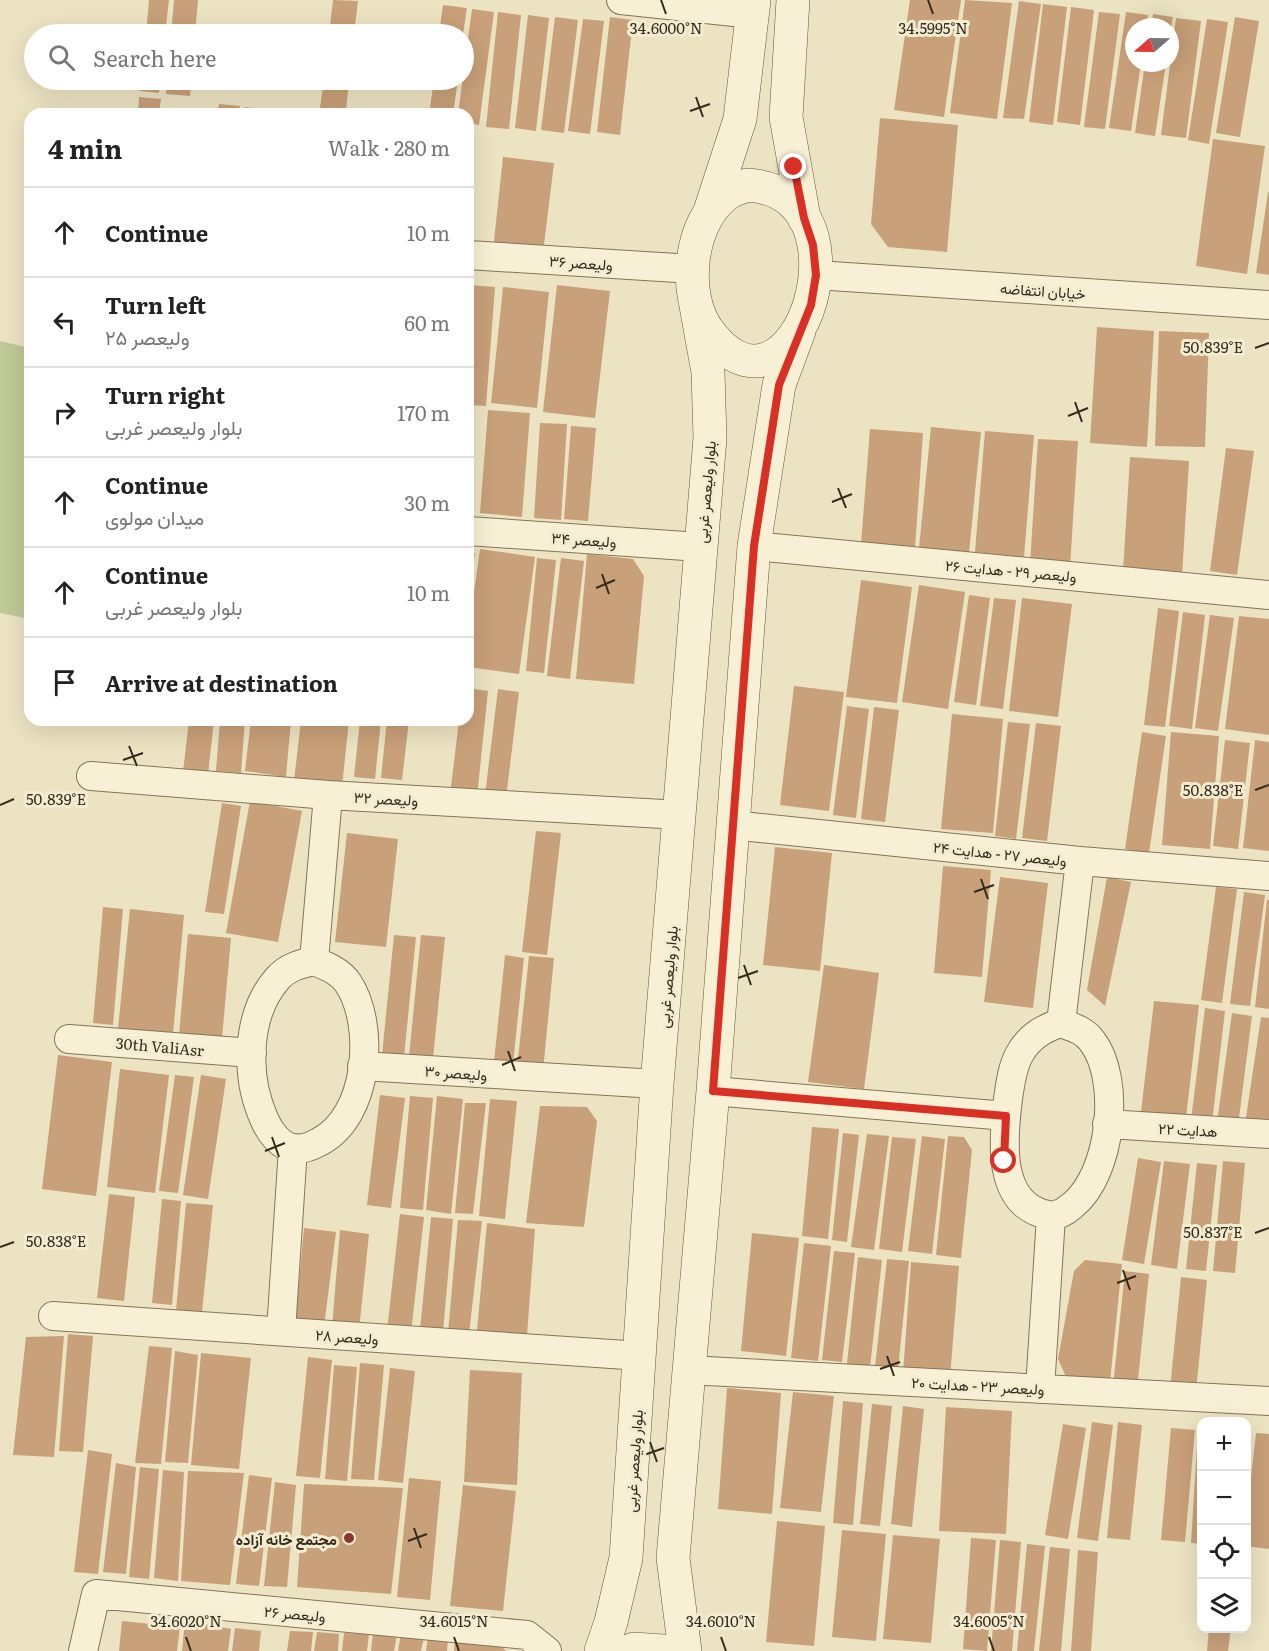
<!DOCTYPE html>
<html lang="en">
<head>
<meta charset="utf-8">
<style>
	body { margin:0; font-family:Literata,Vazirmatn,serif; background:#f2f2f2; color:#222 }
	.controls { position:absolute; right:18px; bottom:18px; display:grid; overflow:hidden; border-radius:12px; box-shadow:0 6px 24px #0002 }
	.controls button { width:54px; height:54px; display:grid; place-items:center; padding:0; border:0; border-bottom:2px solid #e0e0e0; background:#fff; color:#222; font:30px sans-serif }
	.compass { position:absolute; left:1125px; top:18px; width:54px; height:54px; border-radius:50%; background:#fff; box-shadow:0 6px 24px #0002; rotate:250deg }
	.stop { position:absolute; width:18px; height:18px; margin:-14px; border:4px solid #d93025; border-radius:50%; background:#fff }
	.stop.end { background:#d93025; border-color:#fff; box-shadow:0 2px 6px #0008 }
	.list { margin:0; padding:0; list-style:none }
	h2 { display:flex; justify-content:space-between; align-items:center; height:78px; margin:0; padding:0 24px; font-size:26px }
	h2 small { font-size:20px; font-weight:400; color:#767676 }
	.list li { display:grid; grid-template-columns:39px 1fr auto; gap:18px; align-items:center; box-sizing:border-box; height:90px; padding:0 24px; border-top:2px solid #e0e0e0 }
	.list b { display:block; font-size:22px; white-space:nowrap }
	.list p { margin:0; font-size:20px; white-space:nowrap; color:#767676 }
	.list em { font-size:20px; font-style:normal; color:#767676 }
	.icon { flex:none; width:33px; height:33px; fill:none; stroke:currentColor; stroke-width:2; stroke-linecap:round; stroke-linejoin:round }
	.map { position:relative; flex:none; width:1269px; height:1651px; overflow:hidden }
	.search { position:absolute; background:#fff; box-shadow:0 6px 24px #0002; left:24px; top:24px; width:450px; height:66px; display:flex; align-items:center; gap:15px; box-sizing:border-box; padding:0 21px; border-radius:33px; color:#767676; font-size:22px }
	.panel { position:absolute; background:#fff; box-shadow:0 6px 24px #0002; left:24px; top:108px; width:450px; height:618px; border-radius:18px }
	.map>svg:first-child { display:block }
	.green { fill:#bfc996 }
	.building { fill:#c8a079 }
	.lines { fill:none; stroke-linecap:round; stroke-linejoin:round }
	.minor-casing { stroke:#85745a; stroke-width:30 }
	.secondary-casing { stroke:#66553d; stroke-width:34 }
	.minor { stroke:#f7f0d4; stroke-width:28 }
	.secondary { stroke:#f7f0d4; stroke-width:33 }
	.route { stroke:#d93025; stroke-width:8 }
	.ticks { fill:none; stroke:#352b1e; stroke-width:2 }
	.poi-dot { fill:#91342d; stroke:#f4ecd1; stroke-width:2 }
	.labels { text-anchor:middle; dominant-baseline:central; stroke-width:6; stroke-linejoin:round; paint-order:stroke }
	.street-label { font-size:15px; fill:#352b1e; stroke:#f4ecd1 }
	.poi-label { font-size:15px; font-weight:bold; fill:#352b1e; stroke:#f4ecd1; text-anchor:end }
	.ticks-label { font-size:15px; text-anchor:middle; fill:#352b1e; stroke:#f4ecd1; stroke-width:6; stroke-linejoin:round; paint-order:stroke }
</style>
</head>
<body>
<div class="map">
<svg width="1269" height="1651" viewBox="0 0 1269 1651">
	<rect width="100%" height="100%" fill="#ece3c2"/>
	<!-- green -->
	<path class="green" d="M0,341l30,7v271l-30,-6z"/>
	<!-- building -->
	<path class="building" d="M149,0h20l-4,34h-19z
		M174,0h24l-3,34h-24z
		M333,0l25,1 -4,33h-25z
		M910,0h51l-17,117 -50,-7z
		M965,0l47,3 -15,116 -47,-6z
		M1019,1l22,3 -17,115 -21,-1z
		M1043,4l24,3 -14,118 -24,-3z
		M443,5l24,3 -4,26h-24z
		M1071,7l23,3 -14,115 -23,-3z
		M472,9l22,3 -15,113 -11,-2v-9h-10z
		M498,12l23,3 -12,114 -23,-2z
		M1099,12l21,2 -15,115 -21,-2z
		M1126,12l22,3 -2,12h-12v36h7l-10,68 -22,-3z
		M1153,14l20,3 -2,10h-20z
		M528,15l21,3 -13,113 -21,-3z
		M555,17l23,3 -14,113 -23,-3z
		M610,17l23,3 -13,115 -23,-3z
		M1235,17l24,4 -19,116 -24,-4z
		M1176,18l25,3 -15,117 -25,-3z
		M583,19l21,2 -14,113 -22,-3z
		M1207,19l21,3 -19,122 -21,-4z
		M1145,63h21l-11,73 -20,-3z
		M141,80h19l-1,13 -19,-2z
		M167,80h24l-1,16 -24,-2z
		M324,80h25l-3,31 -26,-3z
		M434,80h24l-5,34h-24z
		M139,97l22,2 -2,15h-21z
		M219,104l21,2 -1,8h-22z
		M245,107l44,6v1h-45z
		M880,118l78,7 -11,127 -59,-5 -17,-23z
		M1213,139l52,7 -18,128 -51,-8z
		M503,157l51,6 -11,90 -50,-3z
		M1268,192h1v83l-13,-2z
		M468,285l27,2 -9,119 -18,-1z
		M557,285l53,6 -15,127 -52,-6z
		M503,287l46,5 -12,116 -46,-5z
		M1097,327l57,4 -7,116 -57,-4z
		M1159,331l50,2 -4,114 -50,-1z
		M488,410l42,3 -8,104 -42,-4z
		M540,423l27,1 -6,96 -27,-2z
		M571,426l25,2 -8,93 -24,-2z
		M931,427l50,5 -12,121 -50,-5z
		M870,429l53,4 -8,115 -54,-4z
		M985,431l49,4 -10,122 -49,-5z
		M1038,439l40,2 -8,126 -40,-3z
		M1226,448l28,3 -17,124 -27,-4z
		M1130,457l59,4 -7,115 -59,-4z
		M480,549l55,8 -16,117 -51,-7v-31z
		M468,552l7,1 -6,41h-1z
		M587,554l46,5 11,17 -10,108 -58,-5z
		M537,558l19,2 -12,113 -18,-2z
		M561,558l23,3 -14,118 -23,-3z
		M861,580l51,7 -15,116 -51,-6z
		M919,585l46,7 -17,117 -46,-7z
		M969,595l21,3 -14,107 -22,-3z
		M994,598l22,2 -13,109 -23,-3z
		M1022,598l50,6 -14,113 -49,-6z
		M1158,608l21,3 -14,116 -21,-2z
		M1183,612l22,3 -13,114 -23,-3z
		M1210,615l24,3 -16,113 -23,-3z
		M1239,616l30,3v116l-44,-6z
		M794,686l50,6 -15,119 -49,-6z
		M468,688l20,3 -11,106 -27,-2 9,-75h9z
		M498,689l21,3 -13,106 -21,-3z
		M847,706l22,3 -13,109 -23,-3z
		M874,707l25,3 -14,112 -24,-3z
		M952,714l51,5 -10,114 -52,-4z
		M189,720h25l-6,55 -25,-3z
		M220,720h25l-4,53 -25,-2z
		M251,720h40l-5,57 -41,-6z
		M301,720h48l-7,67 -48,-6z
		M360,720h21l-6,59 -21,-2z
		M387,720h22l-7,60 -21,-2z
		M1008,722l22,2 -14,115 -21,-3z
		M1036,723l25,3 -14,115 -25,-3z
		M1142,732l24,4 -17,117 -24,-4z
		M1171,732l48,4 -9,113 -48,-4z
		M1225,740l25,3 -12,106 -25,-3z
		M1255,740l14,2v109l-26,-3z
		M250,801l52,10 -24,131 -52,-9z
		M222,803l19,3 -17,108 -19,-2z
		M536,831l25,2 -14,122 -25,-3z
		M347,833l51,6 -12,108 -51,-5z
		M775,847l57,6 -12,118 -57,-6z
		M943,866l48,4 -9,107 -48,-4z
		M1000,877l48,6 -15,125 -49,-6z
		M1107,877l24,5 -26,124 -18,-16z
		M1216,887l21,2 -15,114 -21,-3z
		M1244,892l21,3 -15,111 -20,-2z
		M1267,900h2v109l-14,-2z
		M103,907l20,2 -10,116 -20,-2z
		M130,909l54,6 -11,119 -55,-5z
		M188,934l43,4 -9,100 -43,-3z
		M394,935l22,2 -12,120 -22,-2z
		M421,935l24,2 -12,122 -24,-3z
		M505,955l19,3 -11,106 -19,-2z
		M529,956l25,2 -11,113 -26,-3z
		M824,965l55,8 -15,116 -56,-7z
		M1154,1001l45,4 -13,113 -45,-6z
		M1205,1008l20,3 -13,112 -21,-3z
		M1232,1013l20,3 -14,110 -21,-3z
		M1261,1017l8,1v105l-24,1z
		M58,1055l54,7 -16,134 -54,-7z
		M120,1069l49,6 -14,118 -48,-6z
		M175,1075l19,2 -16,116 -19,-2z
		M201,1075l25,4 -18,120 -25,-4z
		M380,1095l25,3 -14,110 -24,-3z
		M410,1096l23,2 -10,112 -23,-2z
		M437,1096l26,3 -12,115 -25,-4z
		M490,1099l27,2 -12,118 -26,-3z
		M465,1103h21l-13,111 -18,-1z
		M540,1106l47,1 10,14 -13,106 -58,-4z
		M812,1127l27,2 -11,110 -26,-3z
		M843,1133l16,2 -12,107 -15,-2z
		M867,1134l22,2 -15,114 -23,-3z
		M922,1136l23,3 -13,115 -24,-3z
		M948,1136l16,1 8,13 -11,108 -25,-3z
		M892,1137l24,2 -14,113 -23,-3z
		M1138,1158l23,4 -17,102 -22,-4z
		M1164,1161l26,3 -13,105 -26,-4z
		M1223,1161l22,2 -10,110 -22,-2z
		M1197,1163l20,2 -11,106 -20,-2z
		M109,1194l26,3 -11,104 -27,-3z
		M162,1199l19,2 -9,104 -20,-2z
		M186,1203l27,2 -11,107 -26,-2z
		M400,1214l24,3 -13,116 -24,-2z
		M431,1217l22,2 -10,113 -23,-2z
		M458,1220l24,1 -13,113 -21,-1z
		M487,1223l48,6 -8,106 -50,-5z
		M304,1228l32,4 -12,95 -29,-3z
		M340,1230l29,4 -10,96 -27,-3z
		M752,1233l47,5 -13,118 -45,-5z
		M804,1243l27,3 -13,115 -27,-3z
		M834,1251l21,2 -13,109 -20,-2z
		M858,1257l24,3 -12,107 -23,-3z
		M887,1259l22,2 -11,109 -23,-3z
		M1085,1260l37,4 -12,118 -44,-5 -8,-18 16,-88z
		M911,1262l48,4 -9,112 -47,-4z
		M1125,1271l24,3 -12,115 -24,-3z
		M1181,1277l26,3 -11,111 -26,-2z
		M68,1334l25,2 -10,116 -24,-1z
		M64,1336l-10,121 -41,-2 13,-118z
		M149,1346l23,2 -11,116 -26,-1z
		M175,1351l23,4 -10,108 -23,-1z
		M201,1353l50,5 -12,111 -48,-4z
		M308,1357l24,3 -12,118 -24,-2z
		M360,1363l24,2 -10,115 -23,-1z
		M334,1365l23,2 -10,114 -22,-2z
		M390,1368l25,3 -12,112 -25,-3z
		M470,1370l52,3 -5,112 -53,-3z
		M727,1388l54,5 -9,121 -54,-5z
		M793,1392l41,4 -13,116 -41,-4z
		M843,1401l20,2 -10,122 -20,-2z
		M872,1404l20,2 -12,120 -20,-2z
		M903,1406l21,3 -12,118 -21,-3z
		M946,1407l66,4 -6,123 -67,-3z
		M1092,1422l21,3 -15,116 -21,-3z
		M1118,1422l24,3 -12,115 -23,-2z
		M1063,1424l23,4 -18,111 -23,-4z
		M1171,1428l24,2 -10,112 -24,-2z
		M1198,1430h4v114l-11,-1z
		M1256,1433l13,1v115l-23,-3v-26z
		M88,1450l24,4 -14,120 -24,-2z
		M116,1463l20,4 -10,107 -23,-2z
		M140,1467l19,2 -10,110 -20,-2z
		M163,1470l21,2 -6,109 -24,-3z
		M188,1471l56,2 -14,112 -49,-4z
		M249,1475l23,3 -13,108 -23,-2z
		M409,1478l32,3 -11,119 -33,-3z
		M275,1482l21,3 -9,102 -23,-1z
		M304,1484l99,4 -12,106 -94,-7z
		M463,1485l53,6 -13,120 -53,-5z
		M777,1521l48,5 -11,120 -48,-4z
		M842,1530l44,4 -10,107 -44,-4z
		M893,1535l47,4 -9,104 -48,-4z
		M971,1538l25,2 -9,111 -24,-2z
		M1000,1540l21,2 -9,109h-21z
		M1027,1544l18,2 -11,105h-17z
		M1050,1547l20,2 -9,102h-22z
		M1078,1550l20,2 -7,99h-20z
		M185,1620l46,9 -3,22h-46z
		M122,1621l58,6 -3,24h-58z
		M235,1628l26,3 -2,20h-27z
		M1209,1628h22l-3,23h-21z
		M290,1631l23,1 -2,19h-24z
		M317,1632l22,2 -1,17h-24z
		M373,1632l24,3 -3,16h-23z
		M344,1633l25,1 -2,17h-25z
		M401,1633l23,4 -3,14h-23z
		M428,1638l20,2 -1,11h-21z
		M455,1638l40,1 11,12h-52z"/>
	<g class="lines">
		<defs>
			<path id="minor" d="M621,0l132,14
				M468,255l225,14
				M816,275l453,30
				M468,531l232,16
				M754,546l515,49
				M91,776l237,19 353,20
				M732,825l348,36 189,15
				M314,961c12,5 26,10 34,22 28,42 21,134 -29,159 -7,4 -17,8 -26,6 -13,-2 -23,-16 -28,-27 -20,-43 -20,-106 13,-143 10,-11 22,-14 36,-17z
				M314,961l14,-166
				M1061,1023c11,4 23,7 31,18 30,39 19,133 -19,164 -7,6 -16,12 -25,10 -52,-10 -45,-77 -40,-116 2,-14 4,-31 11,-44 9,-17 24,-27 42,-32z
				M1061,1023l19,-162
				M69,1039l183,14
				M362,1066l295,18
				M713,1091l293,25
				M1107,1124l162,10
				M53,1316l588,40
				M281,1331l12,-183
				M688,1370l581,31
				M1040,1389l11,-173
				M83,1651l13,-57 431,41 20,16"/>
			<path id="secondary" d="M793,0l-7,117 18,101
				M747,185c132,7 48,260 -38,147 -28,-36 -20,-111 18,-138 5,-4 14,-6 20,-9z
				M710,211l30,-92 14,-119
				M601,1651l10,-29 15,-64 31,-474 53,-646 -2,-66 -13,-72
				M629,1651l5,-2 29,2
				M685,1651l-12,-93 40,-467 41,-545 25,-161 20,-54"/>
		</defs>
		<!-- minor casing -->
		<use href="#minor" class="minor-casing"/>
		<!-- secondary casing -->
		<use href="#secondary" class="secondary-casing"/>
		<!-- minor -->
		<use href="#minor" class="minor"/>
		<!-- secondary -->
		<use href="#secondary" class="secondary"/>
	</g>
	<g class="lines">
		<!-- route -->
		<path class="route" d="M794,167l10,51 9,27 3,30 -5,30 -32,80 -25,161 -41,545 293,25 -2,45"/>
	</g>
	<!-- ticks -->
	<path class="ticks" d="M661,0l5,14M928,0l5,14M696,97l7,20M690,111l20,-7M1255,348l14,-5M1075,402l7,20M1068,416l20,-8M838,488l8,20M832,502l20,-8M602,574l7,20M596,588l19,-8M129,746l8,20M123,760l20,-7M1255,790l14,-5M0,805l14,-6M981,879l7,20M974,892l20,-7M744,965l7,20M738,978l20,-7M508,1051l7,20M502,1065l19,-8M272,1137l7,20M265,1151l20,-8M1255,1233l14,-5M0,1247l14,-5M1123,1270l7,20M1117,1283l19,-7M887,1356l7,20M880,1369l20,-7M650,1442l7,20M644,1455l20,-7M414,1528l7,20M408,1541l19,-7M186,1637l5,14M454,1637l5,14M721,1637l5,14M989,1637l5,14"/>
	<!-- markers -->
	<circle class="poi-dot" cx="349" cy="1538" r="6"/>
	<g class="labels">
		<!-- street labels -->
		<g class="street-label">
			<text transform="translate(581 262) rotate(4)">ولیعصر ۳۶</text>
			<text transform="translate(1043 290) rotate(4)">خیابان انتفاضه</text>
			<text transform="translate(705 492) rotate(-85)">بلوار ولیعصر غربی</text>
			<text transform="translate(584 539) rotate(4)">ولیعصر ۳۴</text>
			<text transform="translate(1011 570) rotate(5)">ولیعصر ۲۹ - هدایت ۲۶</text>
			<text transform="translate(386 798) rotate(3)">ولیعصر ۳۲</text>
			<text transform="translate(1000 853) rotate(6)">ولیعصر ۲۷ - هدایت ۲۴</text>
			<text transform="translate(667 977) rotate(-85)">بلوار ولیعصر غربی</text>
			<text transform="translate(160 1046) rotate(5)">30th ValiAsr</text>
			<text transform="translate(456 1072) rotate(4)">ولیعصر ۳۰</text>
			<text transform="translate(1188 1129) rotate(3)">هدایت ۲۲</text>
			<text transform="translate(347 1336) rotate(4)">ولیعصر ۲۸</text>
			<text transform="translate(978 1385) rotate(3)">ولیعصر ۲۳ - هدایت ۲۰</text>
			<text transform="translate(633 1461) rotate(-86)">بلوار ولیعصر غربی</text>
			<text transform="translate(295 1613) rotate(5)">ولیعصر ۲۶</text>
		</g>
		<!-- poi labels -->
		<g class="poi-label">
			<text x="337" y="1538">مجتمع خانه آزاده</text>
		</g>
	</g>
	<g class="ticks-label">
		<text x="666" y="34">34.6000°N</text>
		<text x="933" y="34">34.5995°N</text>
		<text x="1213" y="353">50.839°E</text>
		<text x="1213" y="796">50.838°E</text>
		<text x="56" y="805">50.839°E</text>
		<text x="1213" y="1238">50.837°E</text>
		<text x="56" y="1247">50.838°E</text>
		<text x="186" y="1627">34.6020°N</text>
		<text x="454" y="1627">34.6015°N</text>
		<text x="721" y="1627">34.6010°N</text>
		<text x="989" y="1627">34.6005°N</text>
	</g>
</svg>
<div class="controls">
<button>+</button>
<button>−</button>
<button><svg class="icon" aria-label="locate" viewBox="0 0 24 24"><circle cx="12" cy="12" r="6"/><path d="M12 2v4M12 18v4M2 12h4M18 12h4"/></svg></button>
<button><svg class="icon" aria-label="layers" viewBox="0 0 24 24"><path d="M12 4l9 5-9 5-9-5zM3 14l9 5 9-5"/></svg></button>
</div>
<svg class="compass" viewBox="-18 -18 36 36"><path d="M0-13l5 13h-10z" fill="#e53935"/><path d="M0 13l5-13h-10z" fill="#767676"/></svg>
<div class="stop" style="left:1004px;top:1161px"></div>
<div class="stop end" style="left:794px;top:167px"></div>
<div class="search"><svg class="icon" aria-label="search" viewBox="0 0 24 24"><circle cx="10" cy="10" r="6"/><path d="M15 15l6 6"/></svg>Search here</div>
<section class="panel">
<h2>4 min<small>Walk · 280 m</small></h2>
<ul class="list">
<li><svg class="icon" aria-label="ahead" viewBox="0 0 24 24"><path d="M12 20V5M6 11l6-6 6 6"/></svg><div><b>Continue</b></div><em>10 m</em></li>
<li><svg class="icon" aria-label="left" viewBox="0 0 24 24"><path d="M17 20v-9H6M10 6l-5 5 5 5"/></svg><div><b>Turn left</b><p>ولیعصر ۲۵</p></div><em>60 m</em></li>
<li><svg class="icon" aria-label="right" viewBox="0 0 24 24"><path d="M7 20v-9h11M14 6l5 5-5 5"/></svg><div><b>Turn right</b><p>بلوار ولیعصر غربی</p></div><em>170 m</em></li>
<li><svg class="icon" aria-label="ahead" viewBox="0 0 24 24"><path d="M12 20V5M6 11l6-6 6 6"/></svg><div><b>Continue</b><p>میدان مولوی</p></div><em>30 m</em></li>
<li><svg class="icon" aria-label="ahead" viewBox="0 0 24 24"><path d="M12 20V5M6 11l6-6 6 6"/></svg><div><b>Continue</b><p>بلوار ولیعصر غربی</p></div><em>10 m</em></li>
<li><svg class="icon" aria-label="arrive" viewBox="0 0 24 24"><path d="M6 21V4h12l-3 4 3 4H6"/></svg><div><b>Arrive at destination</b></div></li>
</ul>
</section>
</div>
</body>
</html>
